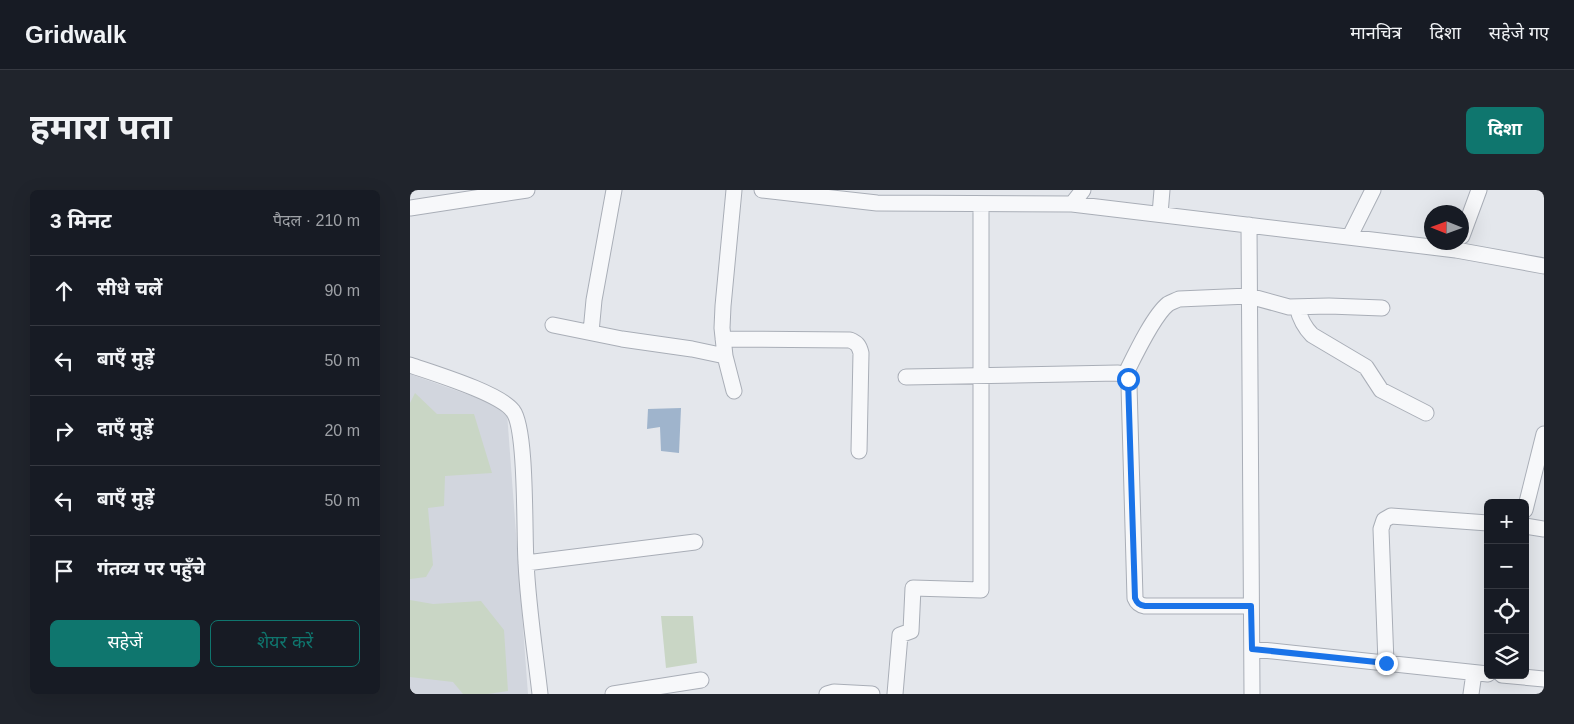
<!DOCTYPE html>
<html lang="hi">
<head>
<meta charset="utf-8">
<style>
	body { margin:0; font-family:Arial,"Noto Sans Devanagari",sans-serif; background:#20242c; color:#f1f3f6 }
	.controls { position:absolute; right:15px; bottom:15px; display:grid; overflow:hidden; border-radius:8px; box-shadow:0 5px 20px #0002 }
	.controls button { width:45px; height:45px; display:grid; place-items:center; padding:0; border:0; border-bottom:1px solid #363941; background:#171b24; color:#f1f3f6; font:25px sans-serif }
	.compass { position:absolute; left:1014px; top:15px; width:45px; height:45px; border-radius:50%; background:#171b24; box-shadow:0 5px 20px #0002; rotate:271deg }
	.stop { position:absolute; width:15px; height:15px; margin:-11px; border:4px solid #1a73e8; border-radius:50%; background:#fff }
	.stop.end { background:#1a73e8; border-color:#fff; box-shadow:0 1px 5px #0008 }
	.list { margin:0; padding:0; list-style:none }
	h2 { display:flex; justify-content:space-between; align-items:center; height:65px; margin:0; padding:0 20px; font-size:21px }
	h2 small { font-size:16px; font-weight:400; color:#9ea1a6 }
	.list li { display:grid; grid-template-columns:32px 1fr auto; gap:15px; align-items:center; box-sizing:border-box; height:70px; padding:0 20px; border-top:1px solid #363941 }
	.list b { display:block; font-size:19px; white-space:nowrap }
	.list em { font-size:16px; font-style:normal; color:#9ea1a6 }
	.actions { display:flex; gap:10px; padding:15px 20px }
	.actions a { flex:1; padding:11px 0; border:1px solid #0f766e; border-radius:8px; text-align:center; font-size:18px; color:#0f766e }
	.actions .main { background:#0f766e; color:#fff }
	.icon { flex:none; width:28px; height:28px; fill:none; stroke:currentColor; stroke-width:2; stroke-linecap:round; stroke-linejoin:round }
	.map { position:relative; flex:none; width:1134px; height:504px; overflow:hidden; border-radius:8px }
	header { display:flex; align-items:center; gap:30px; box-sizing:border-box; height:70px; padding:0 25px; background:#171b24; border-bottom:1px solid #363941 }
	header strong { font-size:24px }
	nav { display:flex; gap:28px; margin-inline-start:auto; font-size:18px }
	.intro { display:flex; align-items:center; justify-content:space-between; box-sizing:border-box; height:120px; padding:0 30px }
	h1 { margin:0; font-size:35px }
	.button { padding:12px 22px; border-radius:8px; background:#0f766e; color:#fff; font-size:18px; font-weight:700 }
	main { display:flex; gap:30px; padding:0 30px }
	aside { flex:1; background:#171b24; border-radius:8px; box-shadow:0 5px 20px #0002 }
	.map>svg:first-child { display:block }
	.built { fill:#d2d6de }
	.green { fill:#c9d6c5 }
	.water { fill:#9fb4cc }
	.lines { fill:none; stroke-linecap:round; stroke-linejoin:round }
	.minor-casing { stroke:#a9aeb7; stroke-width:17 }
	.minor { stroke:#f7f8fa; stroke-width:15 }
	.route { stroke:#1a73e8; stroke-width:6 }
</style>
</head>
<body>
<header>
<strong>Gridwalk</strong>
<nav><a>मानचित्र</a><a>दिशा</a><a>सहेजे गए</a></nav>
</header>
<div class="intro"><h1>हमारा पता</h1><a class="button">दिशा</a></div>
<main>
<aside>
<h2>3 मिनट<small>पैदल · 210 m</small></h2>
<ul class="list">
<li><svg class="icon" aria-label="ahead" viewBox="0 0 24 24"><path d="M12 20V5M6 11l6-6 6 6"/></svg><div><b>सीधे चलें</b></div><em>90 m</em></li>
<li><svg class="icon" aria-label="left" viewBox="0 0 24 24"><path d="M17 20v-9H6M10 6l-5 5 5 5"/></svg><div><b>बाएँ मुड़ें</b></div><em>50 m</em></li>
<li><svg class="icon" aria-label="right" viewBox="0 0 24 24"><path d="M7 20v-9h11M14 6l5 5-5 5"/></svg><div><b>दाएँ मुड़ें</b></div><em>20 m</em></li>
<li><svg class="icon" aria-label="left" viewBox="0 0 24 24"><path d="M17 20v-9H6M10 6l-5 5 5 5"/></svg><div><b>बाएँ मुड़ें</b></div><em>50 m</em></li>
<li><svg class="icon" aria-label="arrive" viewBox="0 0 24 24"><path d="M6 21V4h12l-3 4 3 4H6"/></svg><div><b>गंतव्य पर पहुँचे</b></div></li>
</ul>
<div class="actions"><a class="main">सहेजें</a><a>शेयर करें</a></div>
</aside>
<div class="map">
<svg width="1134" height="504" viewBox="0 0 1134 504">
	<rect width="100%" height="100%" fill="#e4e7ec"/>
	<!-- built -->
	<path class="built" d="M0,184l90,32 7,7 21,281h-118z"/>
	<!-- green -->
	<path class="green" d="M5,203l22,21h37l18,59 -47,3 -1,30 -16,2 5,57 -7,12 -16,2v-176z
		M0,410l23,4 48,-3 23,29 4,61 -20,3h-25l-10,-12 -43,-5z
		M251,426h32l4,47 -31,5z"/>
	<!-- water -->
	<path class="water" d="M271,218l-2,45 -18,-2 -1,-24 -13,2 1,-20z"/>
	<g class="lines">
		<defs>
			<path id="minor" d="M324,0l-11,116 -1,22 3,28 9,35
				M352,0l115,13 195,1 384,46 88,16
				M662,14l11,-14
				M0,18l117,-18
				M750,24l2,-24
				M839,35l3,469
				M940,46l23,-46
				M1052,46l17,-46
				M887,117c3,12 7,20 15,28l54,32 15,23 45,23
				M143,135l69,14 70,10 33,7
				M181,142l3,-32 20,-110
				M313,149l127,1c7,3 9,5 11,13l-2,98
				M0,175c23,8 90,28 103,46 14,18 11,123 13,151 2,44 9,88 14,132
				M715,185c9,-18 28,-59 43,-71 3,-2 7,-3 11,-5l70,-3 40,11 40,-1 53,2
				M496,187l212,-4c7,2 9,4 11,12l6,213c2,5 4,7 10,8h106
				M1115,320l19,-76
				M1115,336l19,3
				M116,373l169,-21
				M843,459l235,25
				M976,473l-5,-134 3,-9 7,-4 97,7
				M1092,485l42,4
				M203,504l88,-14
				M417,504l7,-2 38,2
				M485,504l5,-59 11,-4 2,-43 68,2v-386
				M1061,504l3,-21"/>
		</defs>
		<!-- minor casing -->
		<use href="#minor" class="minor-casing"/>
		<!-- minor -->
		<use href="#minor" class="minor"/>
	</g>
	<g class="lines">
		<!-- route -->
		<path class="route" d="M718,189l7,219c2,5 4,7 10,8h106l1,43 134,14"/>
	</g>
</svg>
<div class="controls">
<button>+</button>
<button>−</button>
<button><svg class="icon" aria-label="locate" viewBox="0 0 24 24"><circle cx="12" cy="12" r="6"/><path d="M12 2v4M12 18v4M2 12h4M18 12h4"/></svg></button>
<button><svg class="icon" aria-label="layers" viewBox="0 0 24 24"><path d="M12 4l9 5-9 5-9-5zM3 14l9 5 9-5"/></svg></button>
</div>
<svg class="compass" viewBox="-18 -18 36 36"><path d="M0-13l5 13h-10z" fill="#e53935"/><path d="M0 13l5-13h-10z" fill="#9ea1a6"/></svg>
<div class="stop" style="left:718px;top:189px"></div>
<div class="stop end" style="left:976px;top:473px"></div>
</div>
</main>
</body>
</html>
